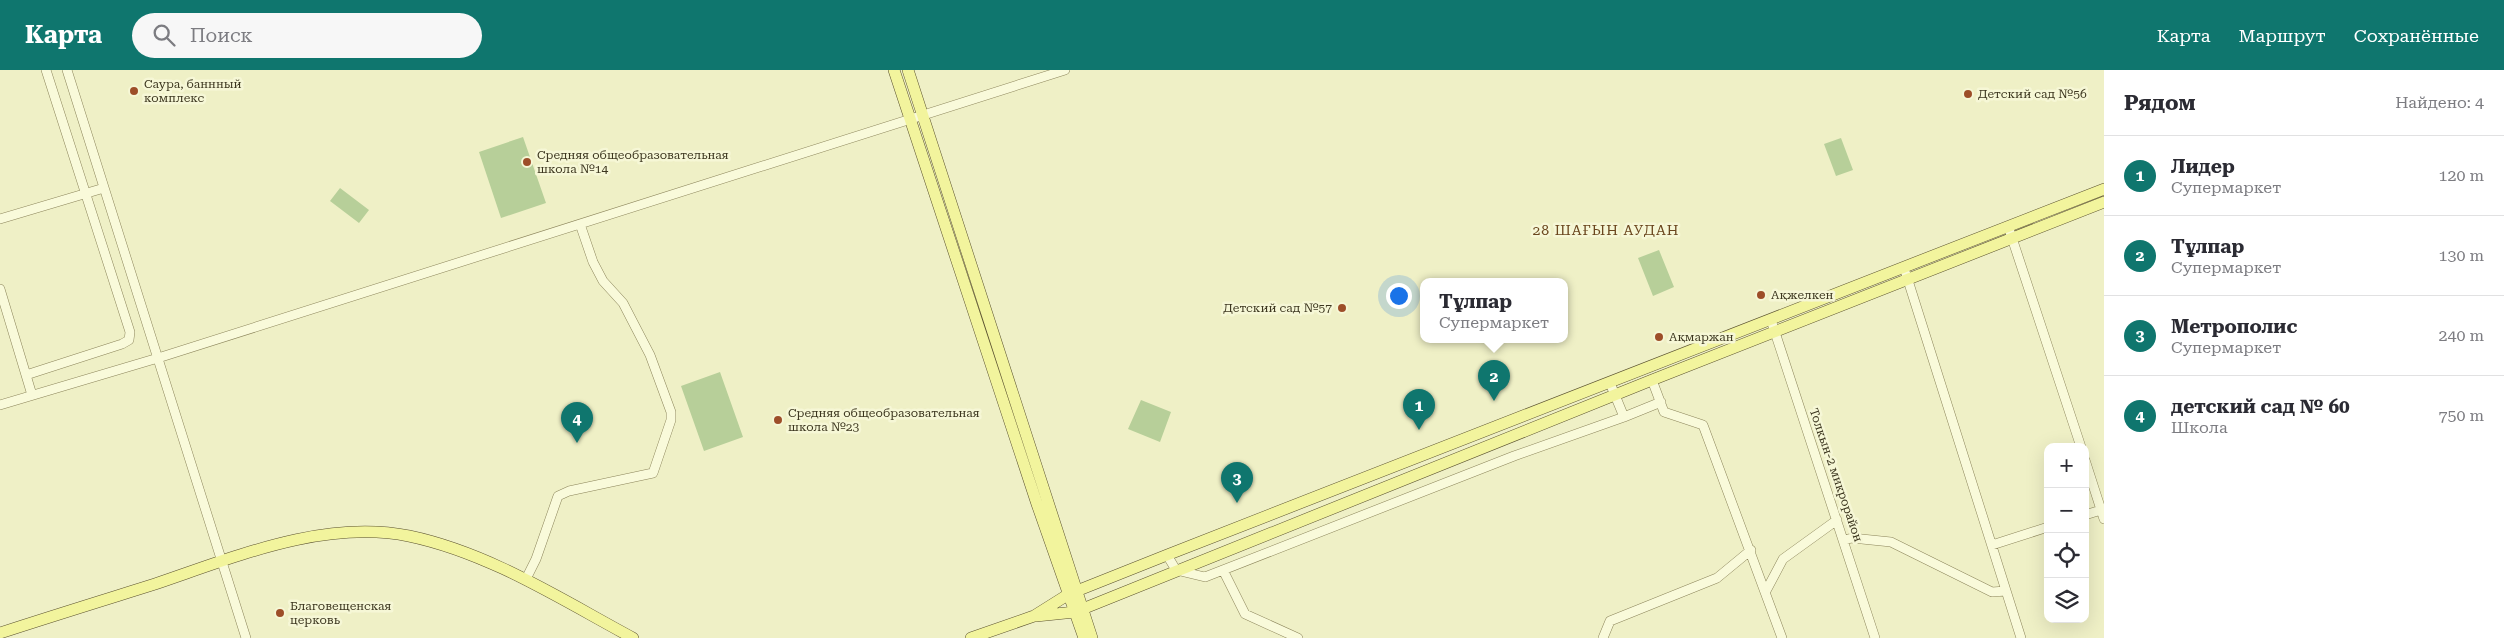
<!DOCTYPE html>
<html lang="ru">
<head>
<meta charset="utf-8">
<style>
	body { margin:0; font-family:"Roboto Serif",serif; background:#f7f7f7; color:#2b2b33 }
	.controls { position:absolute; right:15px; bottom:15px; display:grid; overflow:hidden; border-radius:10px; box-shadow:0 5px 20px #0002 }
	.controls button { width:45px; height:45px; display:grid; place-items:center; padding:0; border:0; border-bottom:1px solid #e1e1e2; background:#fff; color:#2b2b33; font:25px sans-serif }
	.you { position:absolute; left:1398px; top:225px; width:18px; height:18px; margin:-12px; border:4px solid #fff; border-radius:50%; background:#1a73e8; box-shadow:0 0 0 8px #1a73e833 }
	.badge { display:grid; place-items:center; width:32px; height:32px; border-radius:50%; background:#0f766e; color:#fff; font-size:16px; font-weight:700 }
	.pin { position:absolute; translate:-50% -41px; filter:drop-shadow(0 1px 2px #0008) }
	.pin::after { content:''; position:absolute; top:26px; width:18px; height:15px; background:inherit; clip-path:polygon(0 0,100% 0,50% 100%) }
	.popup { position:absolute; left:1420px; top:208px; width:148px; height:65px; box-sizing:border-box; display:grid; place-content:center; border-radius:10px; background:#fff; filter:drop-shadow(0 1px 4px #0005); font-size:16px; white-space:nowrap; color:#7c7c81 }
	.popup b { font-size:19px; color:#2b2b33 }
	.popup::after { content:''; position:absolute; left:50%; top:100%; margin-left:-10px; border:10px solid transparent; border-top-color:#fff }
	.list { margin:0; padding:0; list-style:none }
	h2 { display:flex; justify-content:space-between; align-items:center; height:65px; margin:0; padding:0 20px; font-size:21px }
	h2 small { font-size:16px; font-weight:400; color:#7c7c81 }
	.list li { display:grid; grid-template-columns:32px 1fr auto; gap:15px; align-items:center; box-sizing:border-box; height:80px; padding:0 20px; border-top:1px solid #e1e1e2 }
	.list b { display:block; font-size:19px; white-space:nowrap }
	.list p { margin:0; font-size:16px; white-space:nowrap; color:#7c7c81 }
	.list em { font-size:16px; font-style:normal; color:#7c7c81 }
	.icon { flex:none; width:28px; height:28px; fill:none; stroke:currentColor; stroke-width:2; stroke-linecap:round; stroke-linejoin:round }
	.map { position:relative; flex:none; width:2104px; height:568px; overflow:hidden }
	header { display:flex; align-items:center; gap:30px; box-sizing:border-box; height:70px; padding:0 25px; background:#0f766e; color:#fff }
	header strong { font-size:24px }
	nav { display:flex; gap:28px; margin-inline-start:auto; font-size:18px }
	.search { width:350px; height:45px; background:#f7f7f7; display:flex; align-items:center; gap:12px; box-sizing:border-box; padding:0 18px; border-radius:28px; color:#7c7c81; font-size:19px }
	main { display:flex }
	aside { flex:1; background:#fff }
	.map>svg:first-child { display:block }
	.green { fill:#b7cf99 }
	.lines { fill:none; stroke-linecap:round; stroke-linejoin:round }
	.minor-casing { stroke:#8c855b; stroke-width:10 }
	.major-casing { stroke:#5a512f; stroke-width:12 }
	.minor { stroke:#f9fada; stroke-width:9 }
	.major { stroke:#f2f49d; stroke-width:11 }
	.poi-dot { fill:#9d4e28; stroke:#f6f7d6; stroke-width:2 }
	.labels { text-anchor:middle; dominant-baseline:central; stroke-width:5; stroke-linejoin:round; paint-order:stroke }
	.poi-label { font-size:12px; fill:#3c361f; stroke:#f6f7d6; text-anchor:start }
	.street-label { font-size:12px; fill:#3c361f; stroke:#f6f7d6 }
	.neighbourhood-label { font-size:14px; letter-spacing:1px; fill:#6a461d; stroke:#f6f7d6 }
</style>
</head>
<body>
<header>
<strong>Карта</strong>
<div class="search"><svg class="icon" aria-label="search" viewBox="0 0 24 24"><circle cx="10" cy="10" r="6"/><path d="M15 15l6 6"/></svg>Поиск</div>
<nav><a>Карта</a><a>Маршрут</a><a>Сохранённые</a></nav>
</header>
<main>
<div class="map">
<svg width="2104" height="568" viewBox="0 0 2104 568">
	<rect width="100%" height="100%" fill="#eff0c6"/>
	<!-- green -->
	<path class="green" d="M523,67l23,66 -45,15 -22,-66z
		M1841,68l12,32 -17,6 -12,-32z
		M340,118l29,22 -10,13 -29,-22z
		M1659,180l15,37 -21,9 -15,-38z
		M720,302l23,65 -39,14 -23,-65z
		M1141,330l30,12 -11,30 -32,-13z"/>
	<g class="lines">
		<defs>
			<path id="minor" d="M67,0l179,568
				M0,149l104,-31
				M2010,162l71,215
				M1906,204l115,364
				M0,219l32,106
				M1771,250l104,318
				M26,305l96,-31 7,-4 1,-8 -84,-262
				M1652,310l12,32 39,13 79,213
				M0,335l158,-47 907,-288
				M1624,347l37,-15
				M2085,390l19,59
				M2085,445l19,-6
				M1844,470l8,-2 39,4 101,50 14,-1
				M1992,475l56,-18
				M1167,485l9,15 29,7 309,-121 110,-39 -14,-34
				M1223,500l22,44 53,24
				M526,509l10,-20 22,-63 11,-5 84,-18 18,-53v-8l-21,-57 -27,-52 -20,-22 -10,-19 -13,-38
				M1766,521l17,-32 54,-39
				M1603,568l7,-17 107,-43 34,-28"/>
			<path id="major" d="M894,0l143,434 47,134
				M908,0l184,568
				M1036,546l39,-4 577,-232 452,-178
				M0,563c52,-17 104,-33 155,-49 80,-27 169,-65 254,-48 81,17 153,64 224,102
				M971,568l63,-22 35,-22 98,-39 937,-366"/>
		</defs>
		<!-- minor casing -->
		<use href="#minor" class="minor-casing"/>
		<!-- major casing -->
		<use href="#major" class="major-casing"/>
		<!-- minor -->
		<use href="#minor" class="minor"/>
		<!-- major -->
		<use href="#major" class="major"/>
	</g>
	<!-- markers -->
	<g class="poi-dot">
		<circle cx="134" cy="21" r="5"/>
		<circle cx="1968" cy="24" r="5"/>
		<circle cx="527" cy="92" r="5"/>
		<circle cx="1761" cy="225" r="5"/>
		<circle cx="1342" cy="238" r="5"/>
		<circle cx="1659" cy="267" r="5"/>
		<circle cx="778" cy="350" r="5"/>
		<circle cx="280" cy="543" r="5"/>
	</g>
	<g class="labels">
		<!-- poi labels -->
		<g class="poi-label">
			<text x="144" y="14">Саура, баннный<tspan x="144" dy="14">комплекс</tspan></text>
			<text x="1978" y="24">Детский сад №56</text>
			<text x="537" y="85">Cредняя общеобразовательная<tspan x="537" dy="14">школа №14</tspan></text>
			<text x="1771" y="225">Ақжелкен</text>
			<text x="1332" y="238" text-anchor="end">Детский сад №57</text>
			<text x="1669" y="267">Ақмаржан</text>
			<text x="788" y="343">Средняя общеобразовательная<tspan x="788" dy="14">школа №23</tspan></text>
			<text x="290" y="536">Благовещенская<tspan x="290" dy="14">церковь</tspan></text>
		</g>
		<!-- street labels -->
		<g class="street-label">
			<text transform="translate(1836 405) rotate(71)">Толкын-2 микрорайон</text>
		</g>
		<!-- neighbourhood labels -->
		<g class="neighbourhood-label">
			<text x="1606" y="160">28 ШАҒЫН АУДАН</text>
		</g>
	</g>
</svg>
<div class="controls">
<button>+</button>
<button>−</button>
<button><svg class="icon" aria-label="locate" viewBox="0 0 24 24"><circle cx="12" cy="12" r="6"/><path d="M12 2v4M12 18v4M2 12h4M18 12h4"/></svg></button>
<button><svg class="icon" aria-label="layers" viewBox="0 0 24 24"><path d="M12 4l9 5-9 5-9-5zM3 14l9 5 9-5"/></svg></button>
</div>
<div class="you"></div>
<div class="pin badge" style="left:1419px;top:360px">1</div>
<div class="pin badge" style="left:1494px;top:331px">2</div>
<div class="popup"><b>Тұлпар</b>Супермаркет</div>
<div class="pin badge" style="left:1237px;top:433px">3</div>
<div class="pin badge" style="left:577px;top:373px">4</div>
</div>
<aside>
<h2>Рядом<small>Найдено: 4</small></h2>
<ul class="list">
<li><span class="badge">1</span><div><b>Лидер</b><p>Супермаркет</p></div><em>120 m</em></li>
<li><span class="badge">2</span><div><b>Тұлпар</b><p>Супермаркет</p></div><em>130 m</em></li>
<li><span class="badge">3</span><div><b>Метрополис</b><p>Супермаркет</p></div><em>240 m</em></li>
<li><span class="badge">4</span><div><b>детский сад № 60</b><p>Школа</p></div><em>750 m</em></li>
</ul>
</aside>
</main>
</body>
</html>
